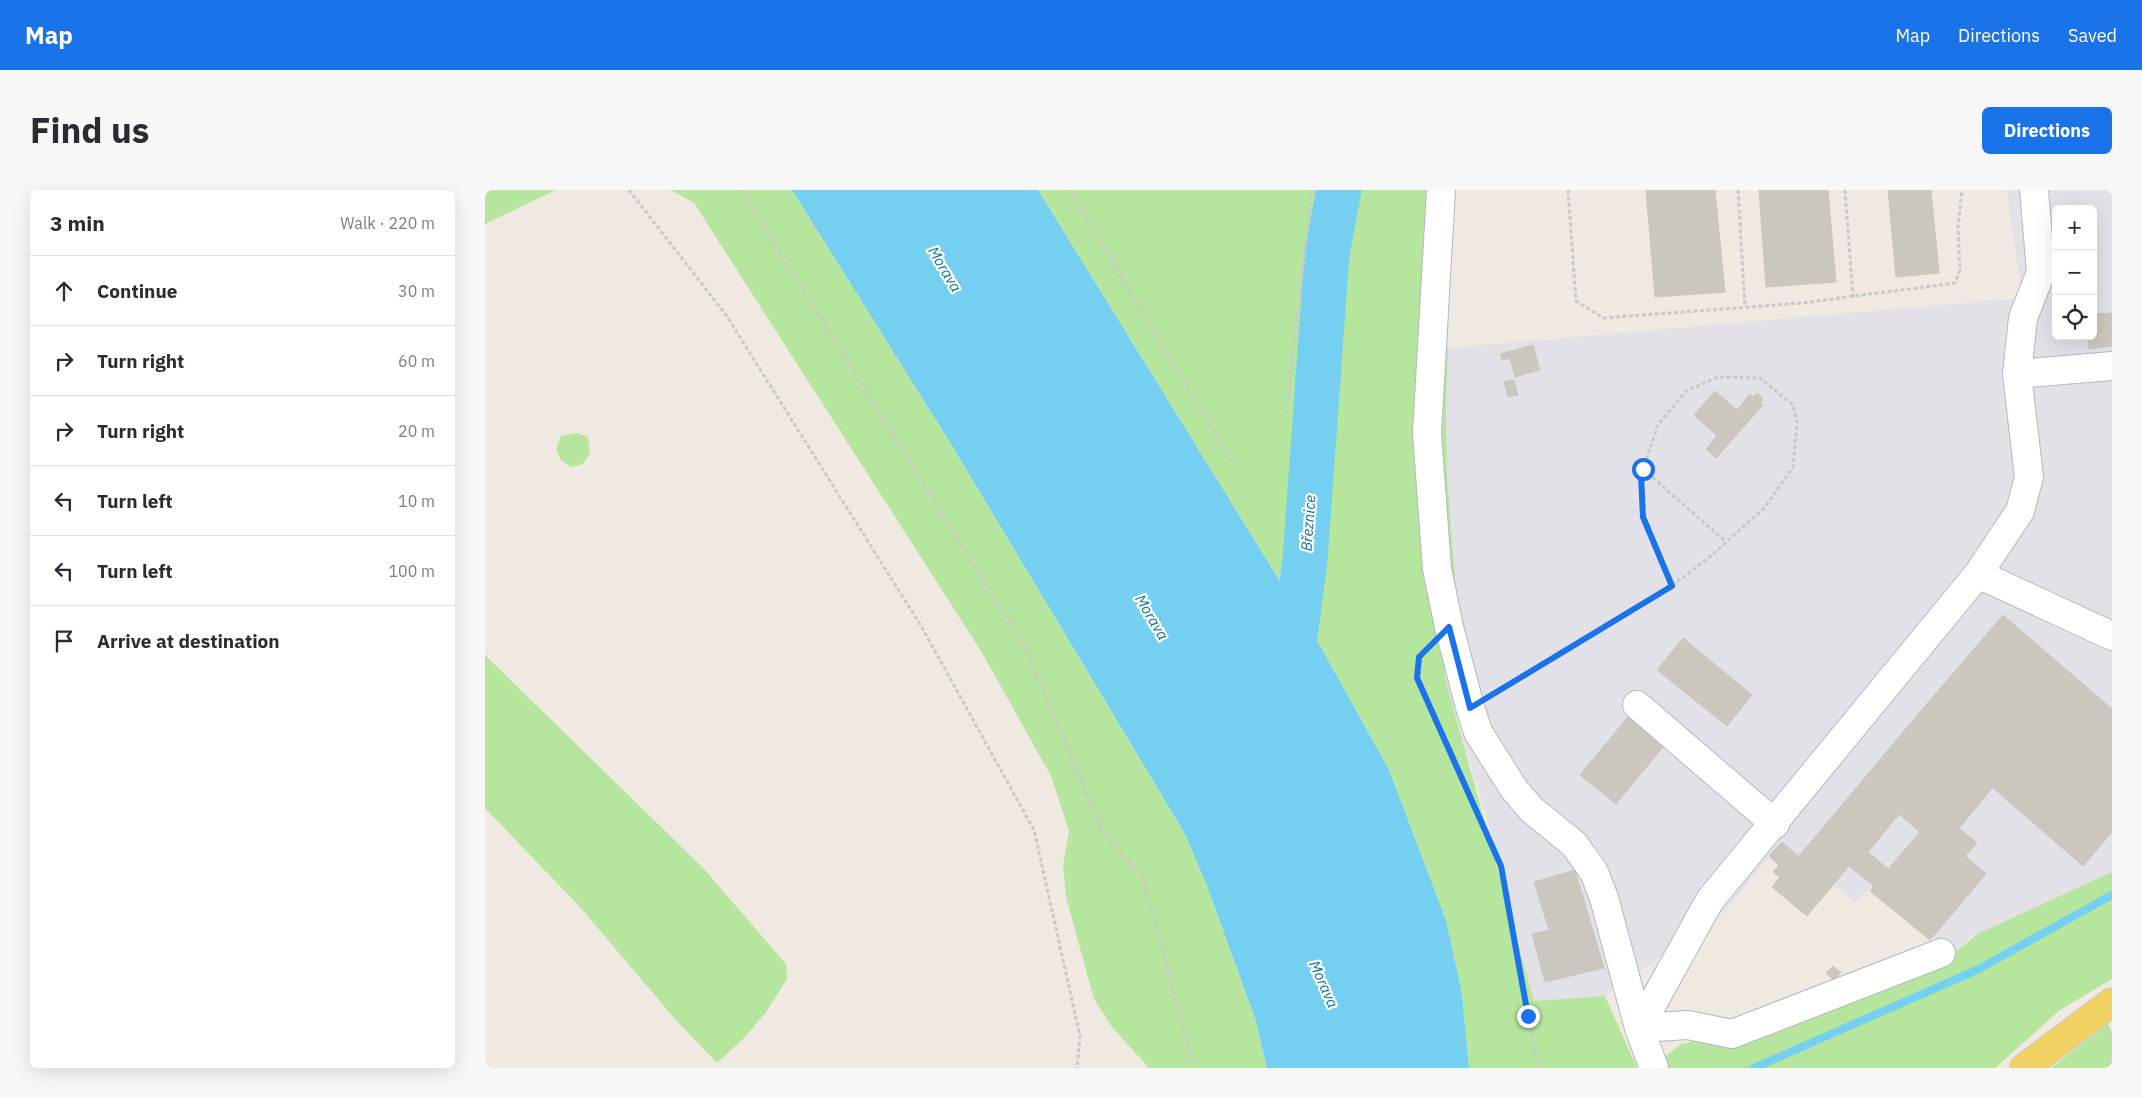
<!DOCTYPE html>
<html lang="en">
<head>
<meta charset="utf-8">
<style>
	body { margin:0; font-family:"IBM Plex Sans",sans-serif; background:#f7f7f7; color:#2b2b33 }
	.controls { position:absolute; right:15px; top:15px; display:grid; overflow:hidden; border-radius:8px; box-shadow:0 5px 20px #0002 }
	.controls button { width:45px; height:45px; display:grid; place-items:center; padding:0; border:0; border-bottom:1px solid #e1e1e2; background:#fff; color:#2b2b33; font:25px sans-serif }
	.stop { position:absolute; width:15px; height:15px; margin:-11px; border:4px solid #1a73e8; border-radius:50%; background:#fff }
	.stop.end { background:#1a73e8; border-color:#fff; box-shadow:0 1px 5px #0008 }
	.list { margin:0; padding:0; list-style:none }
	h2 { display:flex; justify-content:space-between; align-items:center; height:65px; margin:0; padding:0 20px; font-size:21px }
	h2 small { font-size:16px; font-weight:400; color:#7c7c81 }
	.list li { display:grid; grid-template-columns:32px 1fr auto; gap:15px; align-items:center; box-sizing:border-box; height:70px; padding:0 20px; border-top:1px solid #e1e1e2 }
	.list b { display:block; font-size:19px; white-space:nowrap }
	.list em { font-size:16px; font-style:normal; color:#7c7c81 }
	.icon { flex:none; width:28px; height:28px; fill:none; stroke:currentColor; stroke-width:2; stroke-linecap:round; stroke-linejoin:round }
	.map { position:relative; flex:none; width:1627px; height:878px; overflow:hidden; border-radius:8px }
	header { display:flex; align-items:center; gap:30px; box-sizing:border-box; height:70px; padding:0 25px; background:#1a73e8; color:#fff }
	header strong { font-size:24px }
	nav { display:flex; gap:28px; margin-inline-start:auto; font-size:18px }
	.intro { display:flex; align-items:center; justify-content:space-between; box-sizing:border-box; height:120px; padding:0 30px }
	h1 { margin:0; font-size:35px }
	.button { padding:12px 22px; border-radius:8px; background:#1a73e8; color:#fff; font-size:18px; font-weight:700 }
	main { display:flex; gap:30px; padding:0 30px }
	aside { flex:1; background:#fff; border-radius:8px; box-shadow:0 5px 20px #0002 }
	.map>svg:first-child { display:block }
	.industrial { fill:#e3e1e8; fill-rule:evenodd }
	.green { fill:#b6e59e }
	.water { fill:#75cff0 }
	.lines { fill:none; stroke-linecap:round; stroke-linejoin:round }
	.stream { stroke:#75cff0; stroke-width:8 }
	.river { stroke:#75cff0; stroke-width:45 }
	.building { fill:#cbc7bf; stroke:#cbc5ba; fill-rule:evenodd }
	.minor-casing { stroke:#b4b7c1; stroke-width:30 }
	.major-casing { stroke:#c9c9c9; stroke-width:30 }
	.path { stroke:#c9c9c9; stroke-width:3; stroke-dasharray:4 2.5; stroke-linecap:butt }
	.minor { stroke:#fff; stroke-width:28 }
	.major { stroke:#f2d163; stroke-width:28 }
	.route { stroke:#1a73e8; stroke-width:6 }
	.labels { text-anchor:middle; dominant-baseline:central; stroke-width:4.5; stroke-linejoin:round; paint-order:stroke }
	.water-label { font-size:15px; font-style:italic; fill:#0d6fa3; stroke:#fff }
</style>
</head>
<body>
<header>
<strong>Map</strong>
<nav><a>Map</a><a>Directions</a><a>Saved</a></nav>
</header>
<div class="intro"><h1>Find us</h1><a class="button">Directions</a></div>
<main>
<aside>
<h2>3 min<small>Walk · 220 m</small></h2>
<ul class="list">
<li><svg class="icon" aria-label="ahead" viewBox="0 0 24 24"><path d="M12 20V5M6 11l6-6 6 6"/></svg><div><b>Continue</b></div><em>30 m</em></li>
<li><svg class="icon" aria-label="right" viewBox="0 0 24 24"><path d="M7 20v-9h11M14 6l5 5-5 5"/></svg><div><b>Turn right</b></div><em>60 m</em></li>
<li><svg class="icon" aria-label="right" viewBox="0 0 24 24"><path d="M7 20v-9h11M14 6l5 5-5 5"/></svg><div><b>Turn right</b></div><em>20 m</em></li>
<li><svg class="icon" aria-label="left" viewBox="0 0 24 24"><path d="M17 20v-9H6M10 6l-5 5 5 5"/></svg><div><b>Turn left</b></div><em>10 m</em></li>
<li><svg class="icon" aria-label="left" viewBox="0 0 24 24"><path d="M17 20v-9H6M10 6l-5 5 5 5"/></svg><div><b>Turn left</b></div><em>100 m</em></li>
<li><svg class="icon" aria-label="arrive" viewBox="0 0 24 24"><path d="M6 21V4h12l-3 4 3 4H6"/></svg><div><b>Arrive at destination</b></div></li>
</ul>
</aside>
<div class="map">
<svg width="1627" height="878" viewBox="0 0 1627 878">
	<rect width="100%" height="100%" fill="#efe9e1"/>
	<!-- industrial -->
	<path class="industrial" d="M1522,0h105v682l-140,64 -18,18 -83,-67 -16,16 -73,-62 -57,70 -120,85 -71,5 -26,-96 -7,-39 -58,-192 30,-9 -17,-75 -9,-115 -1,-65 2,-62 574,-50zM1571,19h37v127h-37z"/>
	<!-- green -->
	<path class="green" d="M0,0h71l-71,34z
		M186,0h121l159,254 233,388 22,51 49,135 12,50h-118l-37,-41 -18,-28 -28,-102 -3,-32 6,-34 -18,-55 -70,-125 -287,-448z
		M553,0h415l-11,158h6l-2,62 1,65 9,115 17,75 -29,9 90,327 71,-5 32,72h-168l-7,-74 -16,-74 -57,-150 -66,-119z
		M92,243l11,4 2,16 -7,11 -12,3 -10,-7 -5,-10 5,-14z
		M0,465l218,213 83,96 1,15 -21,33 -23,27 -26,24 -42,-44 -95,-112 -95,-99z
		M1627,682v107l-52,31 -65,58h-329l-3,-10 18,-14 14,-3 44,6 214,-93 26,-21z
		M1623,834l4,8v36h-61z"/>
	<!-- water -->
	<path class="water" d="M307,0h246l285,461 66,119 57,150 16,74 7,74h-202l-12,-50 -49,-135 -22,-51 -233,-388z"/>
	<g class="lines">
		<!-- stream -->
		<path class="stream" d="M1269,878l223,-98 135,-75"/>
		<!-- river -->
		<path class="river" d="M805,485l15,-115 22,-307 12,-63"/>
	</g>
	<!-- building -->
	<path class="building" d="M1161,0h69l10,102 -70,5z
		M1274,0h69l8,92 -70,5z
		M1403,0h43l8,83 -43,4z
		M1627,123v33l-23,3 -1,-13h5v-22z
		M1048,155l7,25 -25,7 -5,-19 -8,2 -2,-6z
		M1029,190l4,15 -10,2 -4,-15z
		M1230,201l22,19 13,-16 4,3 3,-4 6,5 -3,4 3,3 -47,53 -10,-9 11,-13 -23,-21z
		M1518,425l109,94v123l-29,34 -90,-78 1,-2 -80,-67z
		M1198,448l69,57 -25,31 -70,-56z
		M1147,522l36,29 -52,63 -36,-29z
		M1429,529l80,67 -35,42 18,15 -12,13 21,18 -56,66 -60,-49 4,-5 -25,-20 -16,19 -34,-29zM1414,624l21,18 -32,37 -20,-17z
		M1297,652l51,43 -26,31 -35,-29 8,-10 -7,-5 6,-7 -10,-9z
		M1090,680l29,98 -59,14 -13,-48 17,-4 -15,-48z
		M1348,776l8,7 -7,7 -8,-7z"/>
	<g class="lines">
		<defs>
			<path id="minor" d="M956,0l-14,243 10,136 12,58 21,80 8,25 36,57 18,21 42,34 20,28 10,26 35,130 15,40
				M1532,184l95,-8
				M1493,384l134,62
				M1152,515l138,119
				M1154,838l71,-128 268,-326 42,-63 9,-34 -12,-103 6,-56 18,-46 -7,-82
				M1154,838l49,-3 44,9 209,-81"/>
			<path id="major" d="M1539,878l88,-66"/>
		</defs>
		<!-- minor casing -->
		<use href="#minor" class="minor-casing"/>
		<!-- major casing -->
		<use href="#major" class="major-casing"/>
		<!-- path -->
		<path class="path" d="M144,0l97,125 195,311 113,204 46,206 -3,32
			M256,0l285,460 76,181 41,46 51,191
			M585,0l164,275
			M1083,0l8,111 27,17 199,-15 153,-20 5,-13 -2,-43 4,-37
			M1253,0l7,117
			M1360,0l8,107
			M801,223l26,-223
			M1158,279l83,73
			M942,458l-8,9 -2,21 84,188 37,202
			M1009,503l178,-107 41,-32 52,-47 28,-40 4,-44 -4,-18 -33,-27 -42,-1 -32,14 -28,34 -17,50 3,42 28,69"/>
		<!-- minor -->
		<use href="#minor" class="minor"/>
		<!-- major -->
		<use href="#major" class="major"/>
	</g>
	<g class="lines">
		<!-- route -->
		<path class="route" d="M1043,826l-27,-150 -84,-188 2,-21 30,-30 21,81 202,-122 -29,-69 -2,-42 2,-6"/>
	</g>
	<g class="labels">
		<!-- water labels -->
		<g class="water-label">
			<text transform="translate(460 79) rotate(59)">Morava</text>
			<text transform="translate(823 333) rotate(-86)">Březnice</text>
			<text transform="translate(667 427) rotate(59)">Morava</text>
			<text transform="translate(839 794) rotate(66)">Morava</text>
		</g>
	</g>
</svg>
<div class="controls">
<button>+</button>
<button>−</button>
<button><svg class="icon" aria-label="locate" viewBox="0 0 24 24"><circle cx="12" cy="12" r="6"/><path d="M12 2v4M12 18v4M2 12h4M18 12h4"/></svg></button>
</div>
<div class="stop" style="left:1158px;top:279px"></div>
<div class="stop end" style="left:1043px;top:826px"></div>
</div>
</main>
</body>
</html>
